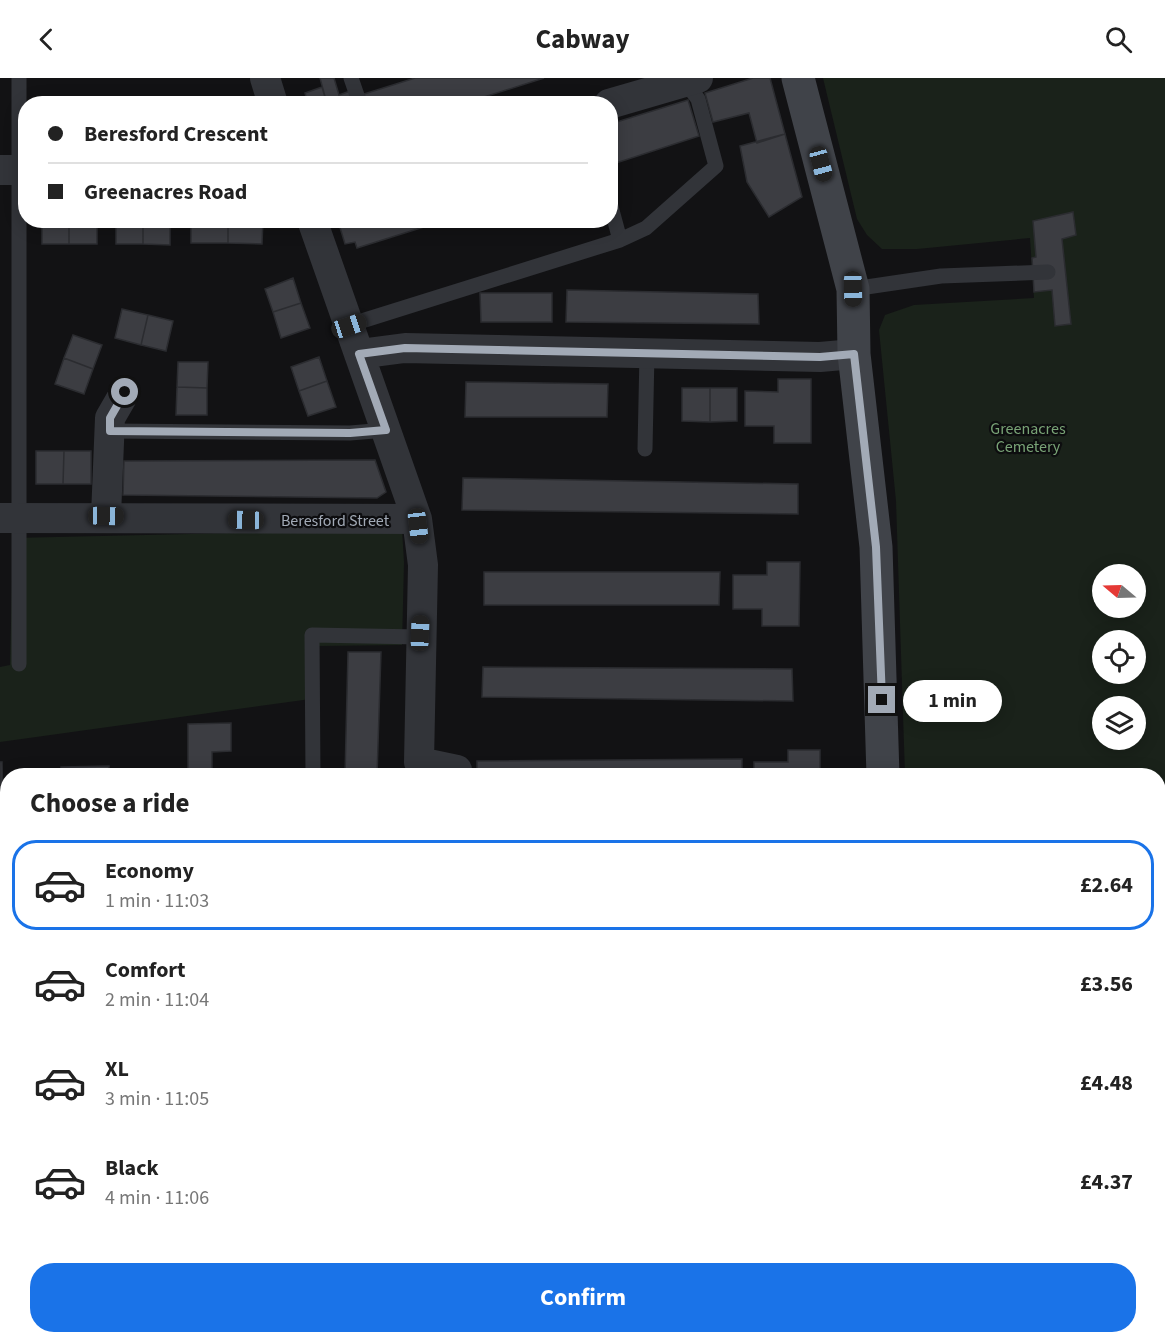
<!DOCTYPE html>
<meta charset="utf-8">
<style>
body{margin:0;font-family:"Source Sans 3",sans-serif;background:#f6f6f6;color:#222;height:100vh;display:flex;flex-direction:column;font-size:22px;white-space:nowrap}
*{box-sizing:border-box;margin:0}
p{font-size:20px;color:#767676}
.icon{flex:none;width:33px;height:33px;fill:none;stroke:currentColor;stroke-width:2;stroke-linecap:round;stroke-linejoin:round}
.map{position:relative;flex:1;overflow:hidden}
.sheet{position:absolute;left:0px;top:690px;width:1166px;height:576px;display:flex;flex-direction:column;background:#fff;border-radius:24px 24px 0 0;box-shadow:0 3px 15px #0003}
.sheet>*{flex:none}
.top-card{position:absolute;left:18px;top:18px;width:600px;height:132px;border-radius:24px;box-shadow:0 3px 15px #0003;display:grid;align-content:center;height:132px;padding:0 30px;background:#fff}
.needle{width:39px;rotate:289deg}
.tools{position:absolute;left:1092px;top:486px;display:grid;gap:12px}
.tools a{display:grid;place-items:center;width:54px;height:54px;border-radius:50%;background:#fff;box-shadow:0 3px 15px #0003;font-size:30px}
.end{position:absolute;width:27px;height:27px;margin:-14px;border:8px solid #a2aab6;background:#111;box-shadow:0 0 0 3px #111}
.from{border-radius:50%}
.bubble{position:absolute;height:42px;border-radius:21px;background:#fff;box-shadow:0 3px 15px #0003;font-size:20px;font-weight:700;line-height:42px;text-align:center}
.car{position:absolute;width:18px;height:36px;margin:-18px -9px;border-radius:8px;box-shadow:0 0 4px 2px #0007;background:linear-gradient(#222 24%,#8ab4d8 0 40%,#222 0 76%,#8ab4d8 0 86%,#222 0)}
.top-card b{display:flex;align-items:center;gap:21px;height:57px;font-size:22px}
.top-card b+b{border-top:2px solid #e0e0e0}
.top-card i{width:15px;height:15px;background:#222}
ul{padding:0;list-style:none}
li{display:flex;align-items:center;gap:18px;height:90px;margin:0 12px 9px;padding:0 18px;border:3px solid transparent;border-radius:24px}
li div{flex:1}
li b{display:block;font-size:22px}
li em{font-style:normal;font-weight:700}
li.active{border-color:#1a73e8}
li>.icon{width:54px;height:54px;stroke-width:1.5}
h2{padding:0 30px;font-size:27px;line-height:72px}
.button{display:flex;gap:12px;margin-top:auto;padding:12px 30px}
.button a{flex:1;height:69px;border-radius:24px;background:#1a73e8;color:#fff;font-size:24px;font-weight:700;line-height:69px;text-align:center}
header{display:flex;justify-content:space-between;align-items:center;height:78px;padding:0 30px;background:#fff;font-size:27px;font-weight:700}
.map>svg:first-child{display:block}
.built{fill:#1e1e21}
.green{fill:#1a221a;fill-rule:evenodd}
.building{fill:#3c3d42;stroke:#2b2c30;stroke-width:1.5}
.lines{fill:none;stroke-linecap:round;stroke-linejoin:round}
.lane{stroke:#323439;stroke-width:15}
.street{stroke:#323439;stroke-width:30}
.secondary{stroke:#404349;stroke-width:33}
.route{stroke:#a2aab6;stroke-width:8}
.labels{text-anchor:middle;stroke-width:4.5;stroke-linejoin:round;paint-order:stroke}
.park-label{font-size:16px;fill:#79a376;stroke:#0d0d0f}
.street-label{font-size:16px;fill:#a2aab6;stroke:#0d0d0f}
</style>
<header><svg class="icon" aria-label="back" viewBox="0 0 24 24"><path d="M15 5l-7 7 7 7"/></svg>Cabway<svg class="icon" aria-label="search" viewBox="0 0 24 24"><circle cx="10" cy="10" r="6"/><path d="M15 15l6 6"/></svg></header>
<div class="map">
<svg width="1165" height="1266" viewBox="0 0 1165 1266">
<rect width="100%" height="100%" fill="#121214"/>
<path class="built" d="M0,1250h7l1,8h289l1,8h-298z"/>
<path class="green" d="M823,0h342v705h-7v-7l-253,-1 -9,-274 -17,-171 6,-15 29,-10 120,-7 -4,-60 -113,11h-35l-15,-14 -10,-16zM1102,496h34v34h-34zM1102,562h34v34h-34zM1102,628h34v34h-34z
M402,451l2,33 -2,83 -85,1 1,52 -318,44v-75l10,-2 3,-127z"/>
<path class="building" d="M320,0h14l5,17 11,-4 3,13h-26z
M415,0h129l-82,26h-95l-3,-10z
M753,0h17l15,56 -28,9 -8,-30 -36,9 -8,-29z
M322,9l5,17h-29l9,-3 -2,-8z
M688,22l11,36 -89,29v-41z
M785,56l17,63 -33,20 -22,-35 -7,-36z
M1073,134l3,23 -14,4 9,85 -16,2 -3,-36 -18,2 -2,-34 4,-1 -3,-36z
M42,142h27v24h-27z
M69,142h28v24h-28z
M116,142h27v24h-27z
M143,142h27v25l-27,-1z
M191,142h37v23h-37z
M228,142h35l-1,24 -34,-1z
M446,142l-89,28 -2,-6 -10,2 -7,-23z
M293,200l8,25 -28,9 -8,-23z
M567,212l191,4 1,30 -193,-2z
M480,215h72v29h-71z
M301,225l9,25 -29,10 -8,-26z
M122,231l26,6 -7,30 -26,-7z
M148,237l25,6 -7,30 -25,-6z
M73,257l29,10 -9,24 -29,-11z
M319,279l8,24 -28,10 -8,-24z
M64,280l29,11 -9,25 -29,-10z
M178,284h30l-1,26 -30,-1z
M778,301h33v64h-37v-17h-29v-35l33,1z
M327,303l9,26 -28,9 -9,-25z
M466,304l142,2 -1,33h-142z
M177,309l30,1v27h-31z
M682,310h28v34l-28,-1z
M710,310h27v33l-27,1z
M36,373h28l-1,33h-27z
M64,373h27v33h-28z
M375,382l11,32 -9,6 -254,-3 1,-34z
M463,400l335,6v30l-336,-4z
M767,484h33l-1,64h-37v-17h-29v-34h34z
M484,494h236l-1,33h-235z
M348,574h33l-4,124h-32z
M483,589l309,2 1,32 -311,-4z
M231,645v28l-19,1v20h13v4h-37v-52z
M788,672h32v26h-66v-14h34z
M742,681v17h-265v-15z
M0,684h2l2,92h-4z
M109,688v10h-48v-9z
M250,691h39v7h-39z
M0,850h8v40h-8z
M0,956h8v36h-8z
M0,1030h8v38h-8z
M0,1104h8v36h-8z
M0,1180h8v40h-8z
M112,1258h181l1,8h-180z
M588,1258h151l1,8h-151z
M541,1259l1,7h-65z"/>
<g class="lines">
<path class="lane" d="M351,0l9,26
M610,125l10,37
M853,211l88,-13 107,-4
M349,247l271,-85 26,-12 70,-62 -18,-67 -15,-20
M110,353l240,2 36,-3
M645,371l2,-96
M19,586v-586
M313,698l-1,-141 108,2
M0,922h8
M0,1087h8
M0,1240h8
M303,1258v8
M563,1258l1,8"/>
<path class="street" d="M265,0l8,26
M609,26l89,-26
M0,92h26
M312,142l105,299 6,46 -4,197 38,8
M359,276l46,-6 415,9 34,-3
M106,438l4,-98 15,-26
M0,440l417,1
M0,826l8,1
M1158,951h7
M0,1011h8
M0,1158l8,-1
M1158,1182l7,1"/>
<path class="secondary" d="M798,0l55,211 1,65 22,193 7,229
M851,1266l1,-8"/>
</g>
<g class="lines">
<path class="route" d="M125,314l-15,26v13l240,2 36,-3 -27,-76 46,-6 415,9 34,-3 22,193 6,153"/>
</g>
<g class="labels">
<g class="park-label">
<text x="1028" y="356">Greenacres<tspan x="1028" dy="18">Cemetery</tspan></text>
</g>
<g class="street-label">
<text x="335" y="448">Beresford Street</text>
</g>
</g>
</svg>
<div class="tools">
<a><svg class="needle" viewBox="-14 -14 28 28"><path d="M0-13l5 13h-10z" fill="#e53935"/><path d="M0 13l5-13h-10z" fill="#767676"/></svg></a>
<a><svg class="icon" aria-label="locate" viewBox="0 0 24 24"><circle cx="12" cy="12" r="6"/><path d="M12 2v4M12 18v4M2 12h4M18 12h4"/></svg></a>
<a><svg class="icon" aria-label="layers" viewBox="0 0 24 24"><path d="M12 4l9 5-9 5-9-5zM3 14l9 5 9-5"/></svg></a>
</div>
<i class="end from" style="left:125px;top:314px"></i>
<i class="end" style="left:882px;top:622px"></i>
<div class="bubble" style="left:903px;top:602px;width:99px">1 min</div>
<i class="car" style="left:821px;top:86px;rotate:165deg"></i>
<i class="car" style="left:853px;top:211px;rotate:179deg"></i>
<i class="car" style="left:349px;top:248px;rotate:72deg"></i>
<i class="car" style="left:106px;top:438px;rotate:91deg"></i>
<i class="car" style="left:246px;top:442px;rotate:271deg"></i>
<i class="car" style="left:418px;top:448px;rotate:173deg"></i>
<i class="car" style="left:420px;top:555px;rotate:2deg"></i>
<div class="top-card">
<b><i class="from"></i>Beresford Crescent</b>
<b><i></i>Greenacres Road</b>
</div>
<section class="sheet">
<h2>Choose a ride</h2>
<ul>
<li class="active"><svg class="icon" aria-label="car" viewBox="0 0 24 24"><path d="M5 17H2v-5l4-1 3-4h7l3 4 3 1v5h-3M9 17h6M6 11h13"/><circle cx="7" cy="17" r="2"/><circle cx="17" cy="17" r="2"/></svg><div><b>Economy</b><p>1 min · 11:03</p></div><em>£2.64</em></li>
<li><svg class="icon" aria-label="car" viewBox="0 0 24 24"><path d="M5 17H2v-5l4-1 3-4h7l3 4 3 1v5h-3M9 17h6M6 11h13"/><circle cx="7" cy="17" r="2"/><circle cx="17" cy="17" r="2"/></svg><div><b>Comfort</b><p>2 min · 11:04</p></div><em>£3.56</em></li>
<li><svg class="icon" aria-label="car" viewBox="0 0 24 24"><path d="M5 17H2v-5l4-1 3-4h7l3 4 3 1v5h-3M9 17h6M6 11h13"/><circle cx="7" cy="17" r="2"/><circle cx="17" cy="17" r="2"/></svg><div><b>XL</b><p>3 min · 11:05</p></div><em>£4.48</em></li>
<li><svg class="icon" aria-label="car" viewBox="0 0 24 24"><path d="M5 17H2v-5l4-1 3-4h7l3 4 3 1v5h-3M9 17h6M6 11h13"/><circle cx="7" cy="17" r="2"/><circle cx="17" cy="17" r="2"/></svg><div><b>Black</b><p>4 min · 11:06</p></div><em>£4.37</em></li>
</ul>
<div class="button"><a>Confirm</a></div>
</section>
</div>
